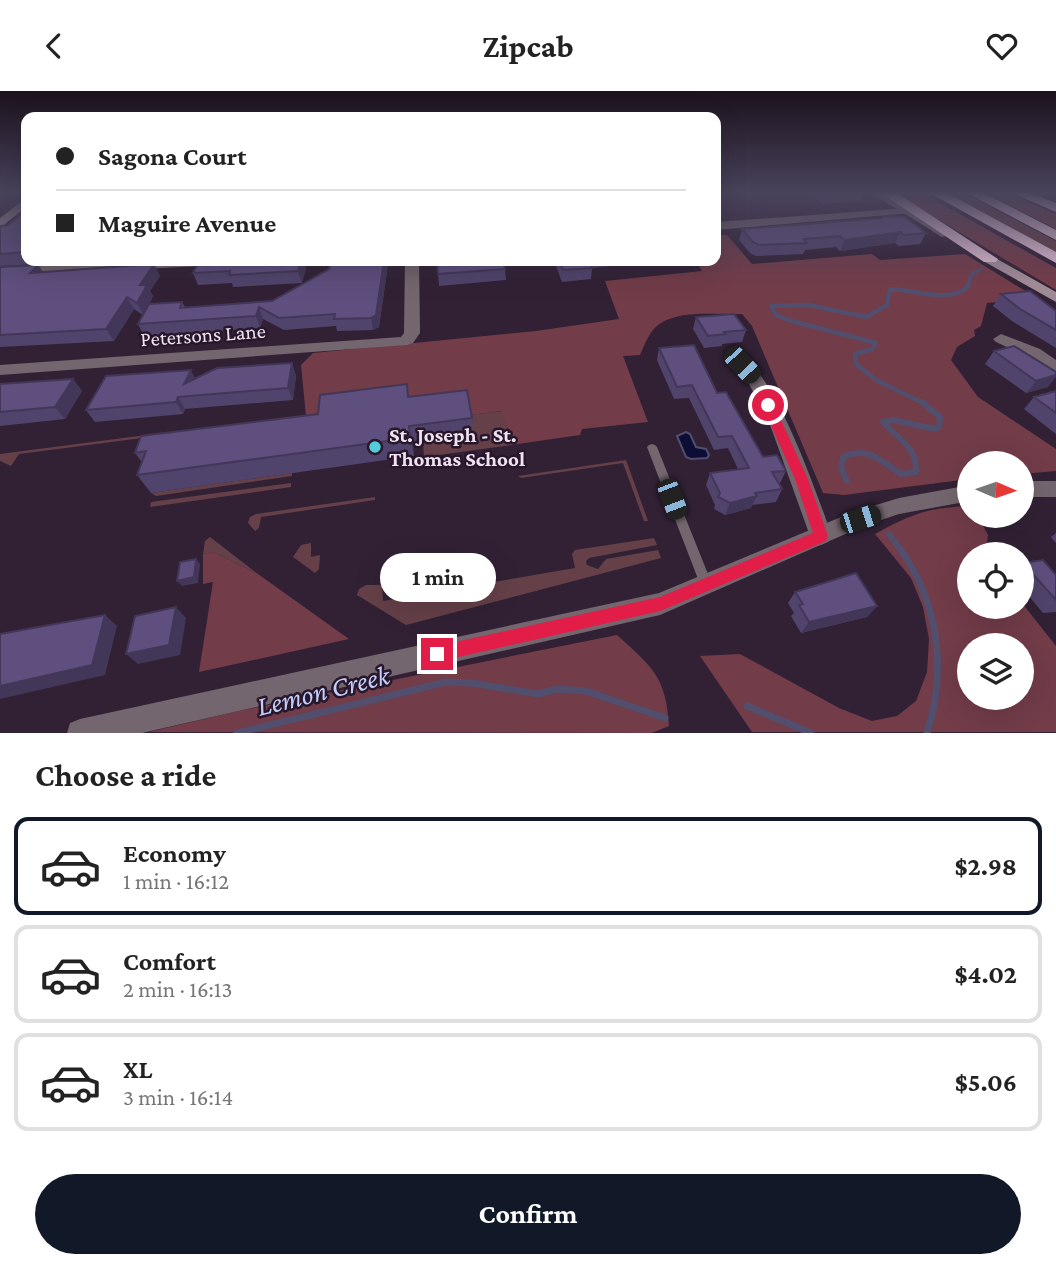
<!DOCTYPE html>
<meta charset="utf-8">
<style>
body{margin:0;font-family:"Crimson Pro",serif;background:#f2f2f2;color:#222;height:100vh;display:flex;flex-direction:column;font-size:26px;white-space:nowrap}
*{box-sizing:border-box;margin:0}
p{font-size:23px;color:#767676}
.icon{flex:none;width:38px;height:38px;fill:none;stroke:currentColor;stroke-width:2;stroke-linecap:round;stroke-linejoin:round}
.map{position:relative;height:642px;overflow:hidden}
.panel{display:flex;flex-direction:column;background:#fff;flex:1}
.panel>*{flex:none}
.guide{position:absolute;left:21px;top:21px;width:700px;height:154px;border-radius:14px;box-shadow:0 7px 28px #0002;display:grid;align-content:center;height:154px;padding:0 35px;background:#fff}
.needle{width:46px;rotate:92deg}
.controls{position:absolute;left:957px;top:360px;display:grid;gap:14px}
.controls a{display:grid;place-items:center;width:77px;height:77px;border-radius:50%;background:#fff;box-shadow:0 7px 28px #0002;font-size:35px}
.end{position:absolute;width:32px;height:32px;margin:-16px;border:9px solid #e11d48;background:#fff;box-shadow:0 0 0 4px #fff}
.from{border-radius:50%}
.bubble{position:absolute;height:49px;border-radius:24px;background:#fff;box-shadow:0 7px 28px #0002;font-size:23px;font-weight:700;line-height:49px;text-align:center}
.car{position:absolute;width:21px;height:42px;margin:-21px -10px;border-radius:9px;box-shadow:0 0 5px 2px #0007;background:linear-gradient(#222 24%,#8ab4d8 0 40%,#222 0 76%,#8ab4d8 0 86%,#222 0)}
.guide b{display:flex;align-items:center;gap:24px;height:66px;font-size:26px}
.guide b+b{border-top:2px solid #e0e0e0}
.guide i{width:18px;height:18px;background:#222}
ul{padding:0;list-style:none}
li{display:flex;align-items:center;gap:21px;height:98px;margin:0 14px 10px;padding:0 21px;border:4px solid #e0e0e0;border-radius:14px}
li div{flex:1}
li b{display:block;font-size:26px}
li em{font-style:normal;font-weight:700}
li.selected{border-color:#111827}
li>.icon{width:63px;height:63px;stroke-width:1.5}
h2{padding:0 35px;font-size:32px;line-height:84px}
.cta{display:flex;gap:14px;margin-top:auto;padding:14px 35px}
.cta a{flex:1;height:80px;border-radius:42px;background:#111827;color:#fff;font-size:28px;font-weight:700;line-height:80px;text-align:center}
header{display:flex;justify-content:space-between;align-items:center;height:91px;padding:0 35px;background:#fff;font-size:32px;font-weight:700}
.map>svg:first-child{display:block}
.green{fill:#654048}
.forest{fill:#723c49;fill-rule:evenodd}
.water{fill:#0d0e36;stroke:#514e6e;stroke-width:2}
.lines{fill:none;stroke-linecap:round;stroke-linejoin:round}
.stream-far3{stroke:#514e6e;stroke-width:3.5}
.stream-far2{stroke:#514e6e;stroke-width:4.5}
.stream-far1{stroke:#514e6e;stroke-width:6}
.stream{stroke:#514e6e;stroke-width:7}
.service{fill:#74666e;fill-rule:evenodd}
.minor{fill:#74666e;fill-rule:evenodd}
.tertiary{fill:#74666e;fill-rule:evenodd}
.secondary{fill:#9e8a95;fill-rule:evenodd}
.motorway{fill:#debdd0;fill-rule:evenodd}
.wall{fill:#51446c}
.shaded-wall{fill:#423758}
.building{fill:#5e4f7e;stroke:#423758;stroke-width:2}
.route{fill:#e11d48}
.poi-dot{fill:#53cbdb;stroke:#28172b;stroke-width:2.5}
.labels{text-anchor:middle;stroke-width:5;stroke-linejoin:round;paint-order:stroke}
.street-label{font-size:21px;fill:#efe3f1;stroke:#28172b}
.poi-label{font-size:21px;font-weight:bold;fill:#efe3f1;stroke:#28172b;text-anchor:start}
.near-water-label{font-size:28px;font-style:italic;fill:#c3cdfa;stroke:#28172b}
</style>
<header><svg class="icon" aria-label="back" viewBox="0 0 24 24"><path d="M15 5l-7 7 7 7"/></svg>Zipcab<svg class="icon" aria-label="heart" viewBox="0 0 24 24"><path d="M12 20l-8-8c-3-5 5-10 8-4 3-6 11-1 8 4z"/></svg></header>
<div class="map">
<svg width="1056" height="642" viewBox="0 0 1056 642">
<rect width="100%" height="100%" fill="#322135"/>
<path class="green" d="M943,102h21l92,48v14z
M503,320l8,34 -87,12 -1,-14 50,-7 -3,-21z
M162,342l-4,10 -16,-5 -123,16 -8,12 -11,-5v-7z
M626,369l22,61h-4l-21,-58 -102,15 -3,-2z
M292,382v3l-136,20 -5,-3z
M291,392v4l-141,20 1,-5z
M375,406v3l-114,17 -2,11 -4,3 -7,-8 2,-6 6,-3z
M210,446l48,37 -45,-22 -10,2 2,-13z
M654,447l3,7 -68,13 -3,3 1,4 11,4 8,-10 52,-9 3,8 -255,67 -49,-30 2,-6 7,-4h16l1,16 192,-33 -3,-14 3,-4z
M311,452v14l9,-2 -1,14 -4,4 -22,-16 8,-12z"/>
<path class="forest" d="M894,102h28l134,75v22z
M986,102h23l47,21v15z
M716,144h11l25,29 120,-10 8,6 85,-6 72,44 -50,5 -6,23 -7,4 1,6 -18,11 -6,13 27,37 78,52v22l-34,3v-10h-52l-1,15 -125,16 -21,-2 -71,-167 -10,-12c-24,1 -60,-4 -81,9 -11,6 -16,21 -21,32l-17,1 25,66 -66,7 -2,6 -69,10 -9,-34 -32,4 -164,1 -5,-51 12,-12 223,-22 83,-12 -14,-38 97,-10 -6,-10h20z
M969,415l1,10h8l10,19 -3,20h-15v52h52v-4l34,43v86h-304l-52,-76 40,-2 99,54 33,13 25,-5 19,-15 11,-29 2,-33 -6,-32 -12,-29 -36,-44c37,-20 51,-26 94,-28zM970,555h52v52h-52z
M213,461l45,22 91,65 -150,33 14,-90 -10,2v-30z
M617,544c35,32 49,41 52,91l-17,7 -503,-1 89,-21z"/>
<path class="water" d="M686,341l4,2 6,13 10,2 3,6 -2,3 -16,1 -5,-2 -9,-21z"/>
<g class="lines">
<path class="stream-far3" d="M967,196l5,-13 9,-5"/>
<path class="stream-far2" d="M925,313l-49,-24 -20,-16 -1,-10 17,-5 4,-6 -88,-23 -12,-5 -5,-9 38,-1 57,12 21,-12 3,-16c25,0 58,16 79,-3"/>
<path class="stream-far1" d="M847,390l-6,-13 2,-11c25,-11 37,3 58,17l15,-2c1,-26 -18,-33 -33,-50l10,-2 42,9 4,-2 1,-10 -18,-15
M889,443l12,16"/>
<path class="stream" d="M900,458c39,54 47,121 27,184
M747,615l64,27
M237,642l209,-51 26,1 66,11 19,-5 29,2 79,27"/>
<path class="service" d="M652,353l3,1 2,2 55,137 -2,4 -4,1 -4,-1 -2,-4 -53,-137 2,-2z"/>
<path class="minor" d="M907,117l4,1v4l-195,17v-8z
M147,170h82l-7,4 -222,11v-8z
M405,170h14l1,72 -7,10 -6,2 -407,30v-10l401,-28 3,-4z
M1001,243l39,15 16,11v13l-28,-16 -32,-15 -3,-3z
M742,269c32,8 78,143 90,176l-4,6 -7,3 -7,-3 -4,-6 -41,-114 -20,-38 -15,-19z"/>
<path class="tertiary" d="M871,102h14l67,41 -10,3z
M1022,390h34v16h-34z
M970,394v16l-71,13 -33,11 -206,90 -518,118h-75l3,-10 10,-4 579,-126 194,-81 46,-14z"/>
<path class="secondary" d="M26,107v9l-26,21v-10z
M990,164l66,37v10l-71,-40v-6z"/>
<path class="motorway" d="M881,102h16l101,66 -2,3h-12z
M930,102h17l109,59v11z
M967,102h17l72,37v10z
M1012,102h19l25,10v9z"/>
</g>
<path class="wall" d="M810,102h54l-4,8 -38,3z
M26,120v50h35l-2,2 -59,3v-40l8,-1z
M883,127l43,15 -6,11 -21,2 -4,-3 -55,8 -4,-4 -31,3 -2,4 -47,2 -6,-3 -11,-13 3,-11z
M199,170l107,7 -4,15 -69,4 -1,-4 -34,2 -5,-12z
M331,170h56l1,3 -9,63 -6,3 -36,1 -1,-5 -52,4 -21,-11 -3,9 -116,8 -6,-12 5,-9 -9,-6 -20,32 -114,6v-80l38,-2 4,7 118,4 -10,15 3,5 -4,9 33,-3 3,5 87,-6 57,-32z
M437,170l68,8 1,11 -67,6z
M554,170h57v5l-19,2 -1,11 -29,3z
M1001,203l55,17v37l-44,-27 -19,-15z
M696,226l50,13 -4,12 -20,2v2l-18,2 -11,-19z
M659,257l58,45 46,64 23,14 -6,12h-2l4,6 -6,13 -24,3 -1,3 -26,7 -11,-6 1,-4 -9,-20 4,-12 28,-4 -10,-21 -14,2 -25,-52 -15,1 -17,-39z
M994,260l54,36 -22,6 -41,-29z
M292,272l4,13 -3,24 -108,9 -2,5 -88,8 -9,-12 109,-32z
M73,288l9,12 -17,28 -65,7v-42z
M1056,300v43l-32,-25 10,-12z
M410,306l62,21 1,18 -60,9 1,11 -263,37 -14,-18 5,-13 -7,-9 183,-39z
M1056,442v10l-5,-6z
M1022,472h1l33,12v37l-13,1 -21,-25z
M795,501l82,14 -10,11 -66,16 -10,-17 3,-3 -6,-10z"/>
<path class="shaded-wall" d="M900,141l-5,11 -55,8 5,-11z
M301,170h2l3,7 -4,15 -4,-12z
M384,170h3l1,3 -9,63 -6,3 -2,-12z
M154,173l6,12 -10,15 3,5 -10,19 -6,-12 3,-18z
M38,174l8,11 -16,-3z
M127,206l7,12 -20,32 -8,-12z
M259,216l4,12 -3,9 -4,-12z
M292,272l4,13 -3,24 -5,-12z
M191,279l6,12 -6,14 -7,-12z
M1056,284v2l-8,10 -22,6 10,-12z
M73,288l9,12 -17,28 -10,-12z
M178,306l7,12 -2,5 -7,-12z
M409,335l4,19 1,11 -4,-18z
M757,405l-6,12 -26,7 5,-12z
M196,468l4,5 -2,19 -16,3 -5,-5z
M877,515l-10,11 -66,16 8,-11z
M176,516l10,11 -6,37 -42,9 -12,-10z
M105,524l12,11 -12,49 -105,24v-13z"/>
<path class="building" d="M26,120v41l-26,2v-28l8,-1z
M884,125l21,1 21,16 -22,2 -4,-3 -55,8 -5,-4 -36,3 3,4 -48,2 -6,-3 -11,-13 141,-11z
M199,170h102l-3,10 -69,4 1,-4 -37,2z
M331,170h53l-8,54 -5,3 -37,1 1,-5 -56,4 -20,-11 -3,9 -118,8 11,-20 33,-2 -2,6 92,-7 57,-32z
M437,170h66l2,8 -67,5z
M559,170h31l2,7 -29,2z
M154,173l-14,21h7l-10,18 -10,-6 -21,32 -106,6v-68l38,-2 -8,8z
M1030,200l26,20v19l-36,-21 -19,-15z
M734,223l12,16 -22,2 2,2 -18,2 -12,-19z
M694,254l23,48 9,-1 37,65 14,-2 9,16 -14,1 10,17 -27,4 2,3 -27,7 -12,-6 2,-4 -10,-20 39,-5 -17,-32 -14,1 -26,-52 -15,2 -18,-39z
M1014,255l42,26v3l-20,6 -42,-30z
M292,272l-4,25 -110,9 -2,5 -90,8 20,-34 85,-6 -7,14 33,-16z
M73,288l-18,28 -55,5v-28z
M407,293l1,13 59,-7 5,28 -63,8 1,12 -273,37 9,-24 -11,2 6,-17 177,-22 2,-19z
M1056,300v22l-22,-16z
M196,468l-2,18 -17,4 3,-19z
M1043,469l13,15v25l-33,-37z
M856,482l21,33 -68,16 -10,-17 4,-1 -8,-12z
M176,516l-7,38 -43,9 9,-38z
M105,524l-13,50 -92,21v-52z"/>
<linearGradient id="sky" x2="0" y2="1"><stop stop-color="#1c121d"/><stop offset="0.53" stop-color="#49435c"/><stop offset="1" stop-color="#49435c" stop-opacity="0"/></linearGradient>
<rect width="1056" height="192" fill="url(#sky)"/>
<path class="route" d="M768,310l6,4 34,74 20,57 -2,5 -166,70 -223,51 -5,-2 -3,-6 3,-5 5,-3 223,-49 153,-64 -18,-54 -33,-74z"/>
<circle class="poi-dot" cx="375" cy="356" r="7"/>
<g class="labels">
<g class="street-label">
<text transform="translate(203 244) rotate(-4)" y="7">Petersons Lane</text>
</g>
<g class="poi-label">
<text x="389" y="351">St. Joseph - St.<tspan x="389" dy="24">Thomas School</tspan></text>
</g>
<g class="near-water-label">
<text transform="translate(323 599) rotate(-14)" y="10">Lemon Creek</text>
</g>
</g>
</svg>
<div class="controls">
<a><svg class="needle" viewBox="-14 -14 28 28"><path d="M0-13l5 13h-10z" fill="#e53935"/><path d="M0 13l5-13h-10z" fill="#767676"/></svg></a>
<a><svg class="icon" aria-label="locate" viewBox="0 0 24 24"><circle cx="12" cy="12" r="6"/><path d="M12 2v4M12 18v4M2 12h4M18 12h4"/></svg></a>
<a><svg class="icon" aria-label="layers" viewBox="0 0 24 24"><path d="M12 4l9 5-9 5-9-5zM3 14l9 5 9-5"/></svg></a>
</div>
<i class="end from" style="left:768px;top:314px"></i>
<i class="end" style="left:437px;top:563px"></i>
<div class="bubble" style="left:380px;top:462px;width:116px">1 min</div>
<i class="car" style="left:742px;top:274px;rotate:137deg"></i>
<i class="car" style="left:672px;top:408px;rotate:159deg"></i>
<i class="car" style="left:860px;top:428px;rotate:72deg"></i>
<div class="guide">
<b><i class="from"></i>Sagona Court</b>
<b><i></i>Maguire Avenue</b>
</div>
</div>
<section class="panel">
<h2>Choose a ride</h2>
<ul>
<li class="selected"><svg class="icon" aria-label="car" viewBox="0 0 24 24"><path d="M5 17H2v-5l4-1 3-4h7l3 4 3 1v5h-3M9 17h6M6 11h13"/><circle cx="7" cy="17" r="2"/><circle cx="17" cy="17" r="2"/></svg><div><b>Economy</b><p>1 min · 16:12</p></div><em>$2.98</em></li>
<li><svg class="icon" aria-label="car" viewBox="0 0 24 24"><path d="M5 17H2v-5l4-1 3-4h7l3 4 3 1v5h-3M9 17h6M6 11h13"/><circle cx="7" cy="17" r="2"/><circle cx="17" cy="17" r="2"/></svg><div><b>Comfort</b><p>2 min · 16:13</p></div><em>$4.02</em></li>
<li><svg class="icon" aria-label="car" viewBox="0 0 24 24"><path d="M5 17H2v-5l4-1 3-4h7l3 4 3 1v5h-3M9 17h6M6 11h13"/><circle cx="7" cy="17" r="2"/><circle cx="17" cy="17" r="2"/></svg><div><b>XL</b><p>3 min · 16:14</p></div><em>$5.06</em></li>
</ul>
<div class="cta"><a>Confirm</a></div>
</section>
